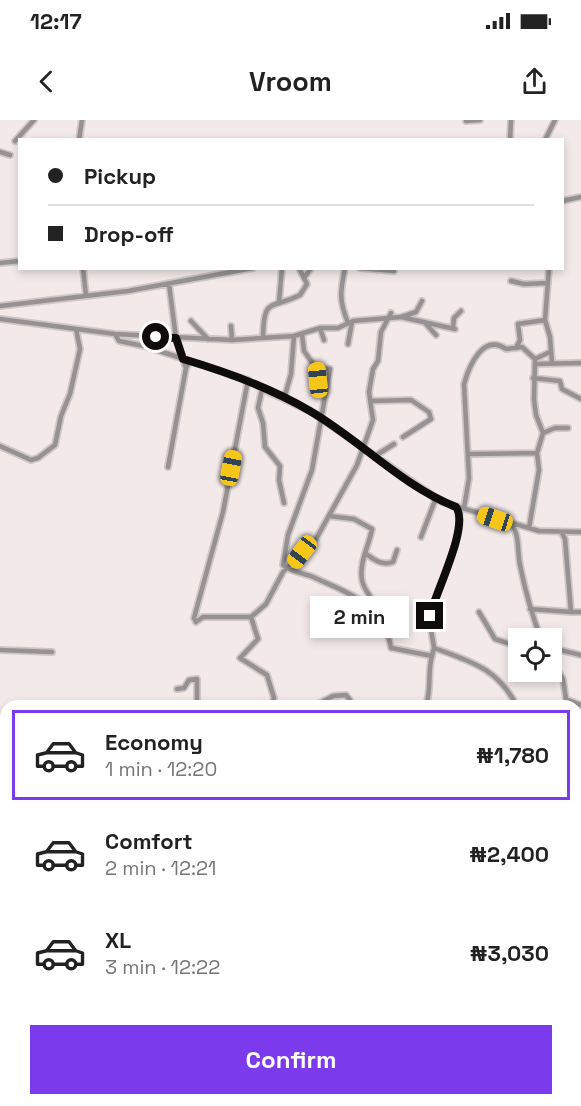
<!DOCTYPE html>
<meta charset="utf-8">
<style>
body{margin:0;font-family:"Space Grotesk",sans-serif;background:#f6f6f6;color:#222;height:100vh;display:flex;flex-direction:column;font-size:22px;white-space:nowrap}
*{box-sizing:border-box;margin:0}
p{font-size:20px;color:#767676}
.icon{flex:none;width:33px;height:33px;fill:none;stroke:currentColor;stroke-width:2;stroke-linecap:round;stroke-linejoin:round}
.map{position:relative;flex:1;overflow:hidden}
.drawer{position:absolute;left:0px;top:580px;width:582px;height:406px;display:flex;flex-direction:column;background:#fff;border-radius:18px 18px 0 0;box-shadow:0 3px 9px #0003}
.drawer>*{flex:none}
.top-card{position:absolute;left:18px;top:18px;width:546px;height:132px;border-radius:0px;box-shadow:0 3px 9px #0003;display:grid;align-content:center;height:132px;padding:0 30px;background:#fff}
.fabs{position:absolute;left:508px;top:508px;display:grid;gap:12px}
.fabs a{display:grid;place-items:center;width:54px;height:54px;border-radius:0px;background:#fff;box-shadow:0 3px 9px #0003;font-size:30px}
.end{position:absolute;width:27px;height:27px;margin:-14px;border:8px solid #0f0c0c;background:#fff;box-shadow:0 0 0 3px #fff}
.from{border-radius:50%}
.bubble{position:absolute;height:42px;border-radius:0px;background:#fff;box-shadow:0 3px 9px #0003;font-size:20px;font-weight:700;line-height:42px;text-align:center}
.car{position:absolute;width:18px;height:36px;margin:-18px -9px;border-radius:8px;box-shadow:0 0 4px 2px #0007;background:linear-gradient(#f5c518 24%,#345 0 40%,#f5c518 0 76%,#345 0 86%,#f5c518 0)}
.top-card b{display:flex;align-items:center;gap:21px;height:57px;font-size:22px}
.top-card b+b{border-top:2px solid #e0e0e0}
.top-card i{width:15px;height:15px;background:#222}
ul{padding:10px 0 0;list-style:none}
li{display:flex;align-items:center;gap:18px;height:90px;margin:0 12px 9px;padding:0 18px;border:3px solid transparent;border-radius:0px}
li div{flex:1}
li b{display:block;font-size:22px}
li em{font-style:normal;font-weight:700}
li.selected{border-color:#7c3aed}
li>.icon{width:54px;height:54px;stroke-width:1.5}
.primary-button{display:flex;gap:12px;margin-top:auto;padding:12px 30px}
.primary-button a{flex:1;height:69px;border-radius:0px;background:#7c3aed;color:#fff;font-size:24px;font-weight:700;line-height:69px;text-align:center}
.status{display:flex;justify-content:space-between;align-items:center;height:42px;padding:0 30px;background:#fff;direction:ltr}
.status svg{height:16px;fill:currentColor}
header{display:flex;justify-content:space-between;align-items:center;height:78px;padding:0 30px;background:#fff;font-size:27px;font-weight:700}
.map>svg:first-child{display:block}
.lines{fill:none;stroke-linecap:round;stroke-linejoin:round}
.minor-casing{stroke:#cfc6c6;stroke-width:8}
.minor{stroke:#969293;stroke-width:4.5}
.route{stroke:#0f0c0c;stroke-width:8}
</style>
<div class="status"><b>12:17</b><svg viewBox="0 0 49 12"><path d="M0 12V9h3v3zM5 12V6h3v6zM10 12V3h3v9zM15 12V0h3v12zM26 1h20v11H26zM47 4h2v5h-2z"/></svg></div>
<header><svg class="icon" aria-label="back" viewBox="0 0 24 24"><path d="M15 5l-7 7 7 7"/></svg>Vroom<svg class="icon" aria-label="share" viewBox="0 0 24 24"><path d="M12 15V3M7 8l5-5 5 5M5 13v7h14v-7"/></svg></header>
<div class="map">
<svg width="581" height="986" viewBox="0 0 581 986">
<rect width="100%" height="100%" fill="#f3e9e9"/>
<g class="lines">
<g class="minor-casing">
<path id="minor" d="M466,1l14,-1
M79,20l3,-20
M510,20l1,-20
M545,20l10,-20
M15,21l19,-21
M0,32l10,3
M562,81l19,-4
M0,143l20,-2
M83,148l3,28
M345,148c-5,25 -6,32 3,55
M360,148l34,3
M304,158l7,-10
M511,161l13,3 24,-1
M169,164l7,54 10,30
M279,182l3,-34
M0,186l128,-15 125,-23
M401,197l15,-5 6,-11
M0,199l115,15 4,7 25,5 104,34 14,9 48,22 132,91 97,29 42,1
M545,200l4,-52
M191,201l17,18
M426,204l10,11
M231,206l1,14
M320,208l4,12
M453,208l1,-10 7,-7
M115,214l117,6 62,-4 26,-8h18l15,-7 48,-4 54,12
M302,214l2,17 12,17 14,1 -18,101 -24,65 -5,30c8,7 20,8 30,12 37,17 71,27 78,71l41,8 2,-8c38,14 63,20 83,58
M263,216c1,-40 8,-26 37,-41l7,-11 -8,-16
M348,224l4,-22
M516,228l4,-8 -2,-16 27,-4 5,17 2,26
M535,239l15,-7
M535,244l46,-1
M316,248l2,12 9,7
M533,258l27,3 2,8 19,10
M248,260l-25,132 -29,106 2,4 7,-5h48l15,-13 17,-32 33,-33 41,-74 16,-45 -4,-28 4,-23 5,-8 3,-29 10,-19
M262,269l-4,19 5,15 2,24 15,19 -1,14 5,23
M284,279l7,-25 3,-38
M370,281l41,-1 18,12 2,7 -28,18
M543,313l12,-5h13
M0,326l31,14 7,-2 17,-13 6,-29 9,-22 10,-45 -4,-20
M469,334l68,-1
M375,336l19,-12
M168,347l18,-99 4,-7
M464,388l5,-30 -5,-94c5,-18 19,-51 42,-35l16,-2 13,12
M329,396l25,3 18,10c-3,17 -13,33 -10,51 2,12 12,17 13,30
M511,403c9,12 6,28 9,42 5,25 12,50 21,74
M529,408l10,-58 -2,-17 6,-20 -7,-18 -2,-15 1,-41
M562,413l3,6 6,73h10
M421,417l15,-39
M365,433c9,7 17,13 28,9l4,-12
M530,489l41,3
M479,492l16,27 24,8
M251,497l7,22 -18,19 27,17 7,23 -3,8
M434,528c-1,-10 -5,-23 -4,-32 4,-23 40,-89 27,-109
M552,528l29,7
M0,530l52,2
M552,541l11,18 4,27
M177,569l7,-1 5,-8 8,-1v27
M568,580l13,5
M320,586l-2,-2 15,-8 13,-1 4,5 -1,6
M426,586c6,-20 1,-32 6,-50
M576,644l5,-2
M576,742l5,8
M576,753l5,46
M0,859l6,1
M576,904l5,7
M576,946l5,2
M581,954v9
M218,981v5
M499,981v5
M541,981l1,5
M116,986l1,-5
M176,986l2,-5
M314,986l3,-5"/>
</g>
<use href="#minor" class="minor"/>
</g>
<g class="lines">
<path class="route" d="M156,217l20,1 7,21c44,13 88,29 127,52 50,29 92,75 146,96 14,19 -21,86 -26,109"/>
</g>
</svg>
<div class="fabs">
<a><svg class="icon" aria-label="locate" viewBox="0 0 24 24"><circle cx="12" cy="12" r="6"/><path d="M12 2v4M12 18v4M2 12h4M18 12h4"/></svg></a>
</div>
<i class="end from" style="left:156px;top:217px"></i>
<i class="end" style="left:430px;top:496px"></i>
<div class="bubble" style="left:310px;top:476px;width:99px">2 min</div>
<i class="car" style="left:318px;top:260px;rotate:354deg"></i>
<i class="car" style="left:231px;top:348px;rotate:11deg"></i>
<i class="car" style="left:495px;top:399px;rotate:288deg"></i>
<i class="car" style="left:302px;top:432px;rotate:217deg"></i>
<div class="top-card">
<b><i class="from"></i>Pickup</b>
<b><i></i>Drop-off</b>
</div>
<section class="drawer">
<ul>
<li class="selected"><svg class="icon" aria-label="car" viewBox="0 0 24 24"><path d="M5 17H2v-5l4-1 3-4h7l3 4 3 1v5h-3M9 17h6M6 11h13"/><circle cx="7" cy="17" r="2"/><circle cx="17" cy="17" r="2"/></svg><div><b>Economy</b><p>1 min · 12:20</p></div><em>₦1,780</em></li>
<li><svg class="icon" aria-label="car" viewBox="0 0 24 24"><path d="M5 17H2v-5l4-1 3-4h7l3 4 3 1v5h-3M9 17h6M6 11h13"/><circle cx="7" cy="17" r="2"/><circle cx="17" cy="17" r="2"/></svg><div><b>Comfort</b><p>2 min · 12:21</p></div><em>₦2,400</em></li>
<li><svg class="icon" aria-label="car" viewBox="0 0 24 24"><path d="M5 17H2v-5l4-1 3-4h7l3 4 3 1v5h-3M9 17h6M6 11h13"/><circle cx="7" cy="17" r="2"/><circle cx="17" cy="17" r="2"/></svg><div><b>XL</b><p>3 min · 12:22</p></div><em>₦3,030</em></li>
</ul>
<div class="primary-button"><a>Confirm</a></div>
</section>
</div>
